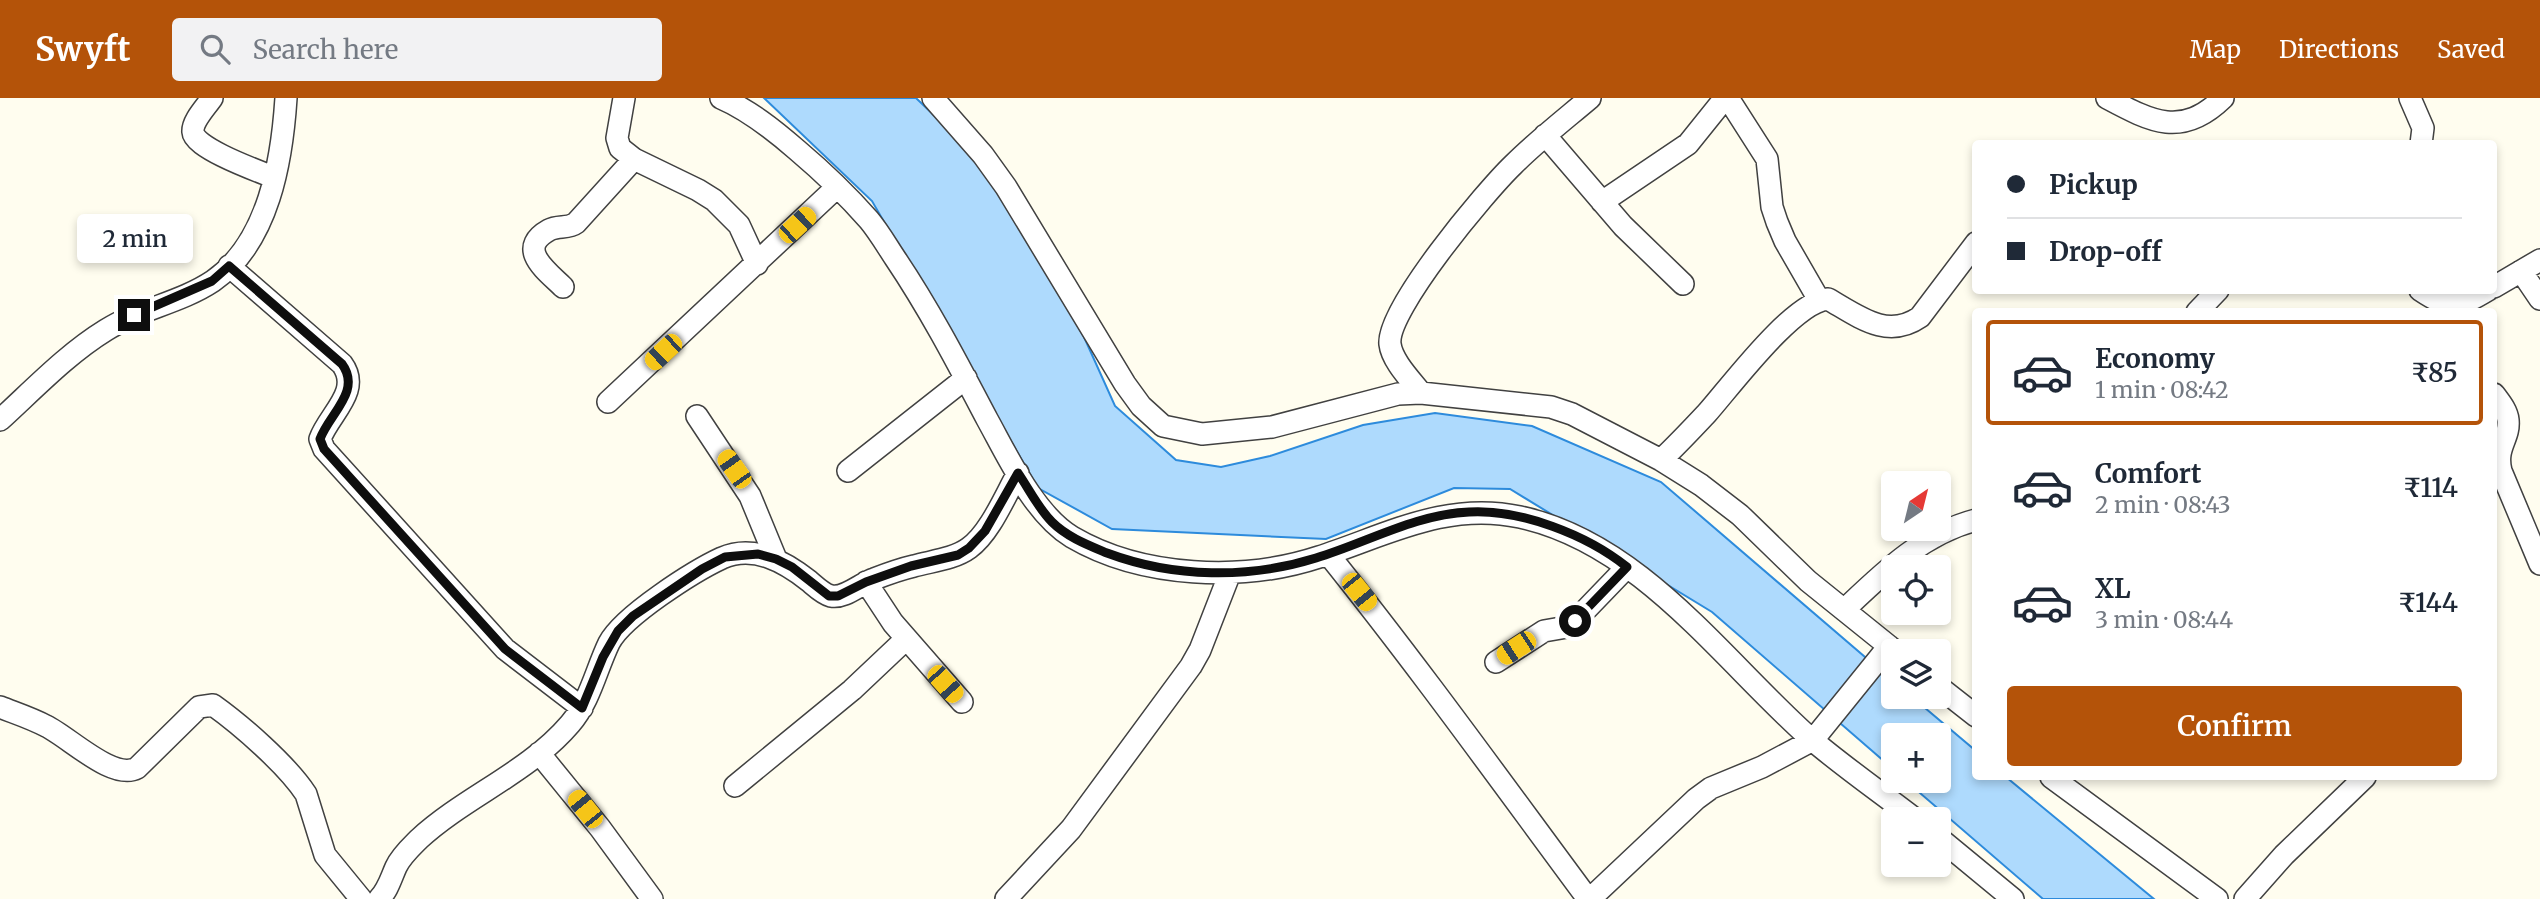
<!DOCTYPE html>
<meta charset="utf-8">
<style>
body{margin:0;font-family:Merriweather,serif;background:#f2f2f3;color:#1f2937;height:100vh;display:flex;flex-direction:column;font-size:26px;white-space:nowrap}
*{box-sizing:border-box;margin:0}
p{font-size:23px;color:#747a83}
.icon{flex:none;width:38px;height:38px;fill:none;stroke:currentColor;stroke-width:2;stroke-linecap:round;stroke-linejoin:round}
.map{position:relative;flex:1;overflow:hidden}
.details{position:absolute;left:1972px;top:210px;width:525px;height:472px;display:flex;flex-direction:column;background:#fff;border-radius:7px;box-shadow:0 4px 10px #0003}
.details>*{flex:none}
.hud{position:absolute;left:1972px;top:42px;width:525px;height:154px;border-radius:7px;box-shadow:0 4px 10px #0003;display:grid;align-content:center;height:154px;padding:0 35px;background:#fff}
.needle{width:46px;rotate:35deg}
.buttons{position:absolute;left:1881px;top:373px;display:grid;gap:14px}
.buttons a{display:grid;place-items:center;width:70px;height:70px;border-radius:7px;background:#fff;box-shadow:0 4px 10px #0003;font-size:35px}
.end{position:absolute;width:32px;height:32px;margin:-16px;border:9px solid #0e0e0e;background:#fff;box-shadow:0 0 0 4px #fff}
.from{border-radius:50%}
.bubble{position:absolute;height:49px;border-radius:7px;background:#fff;box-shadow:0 4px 10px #0003;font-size:23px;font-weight:600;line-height:49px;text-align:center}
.car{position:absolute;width:21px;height:42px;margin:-21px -10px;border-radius:9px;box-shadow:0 0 5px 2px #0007;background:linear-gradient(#f5c518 24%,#345 0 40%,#f5c518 0 76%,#345 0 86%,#f5c518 0)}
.hud b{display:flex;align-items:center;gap:24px;height:66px;font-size:26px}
.hud b+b{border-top:2px solid #e0e1e3}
.hud i{width:18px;height:18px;background:#1f2937}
ul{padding:12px 0 0;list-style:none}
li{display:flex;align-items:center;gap:21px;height:105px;margin:0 14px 10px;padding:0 21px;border:4px solid transparent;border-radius:7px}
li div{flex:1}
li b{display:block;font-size:26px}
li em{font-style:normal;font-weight:600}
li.current{border-color:#b45309}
li>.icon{width:63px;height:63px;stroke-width:1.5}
.primary-button{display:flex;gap:14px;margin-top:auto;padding:14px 35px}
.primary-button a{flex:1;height:80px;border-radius:7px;background:#b45309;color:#fff;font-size:28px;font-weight:600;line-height:80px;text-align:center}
header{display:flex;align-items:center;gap:42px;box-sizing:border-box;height:98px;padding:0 35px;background:#b45309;color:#fff}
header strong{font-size:33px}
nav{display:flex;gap:38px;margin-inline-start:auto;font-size:24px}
.search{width:490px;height:63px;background:#f2f2f3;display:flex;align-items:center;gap:18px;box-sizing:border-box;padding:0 24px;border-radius:7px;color:#747a83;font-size:26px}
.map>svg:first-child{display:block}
.water{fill:#aedafd;stroke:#2d8bdc;stroke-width:2}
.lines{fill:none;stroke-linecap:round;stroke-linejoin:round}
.minor-casing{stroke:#414141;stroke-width:24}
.minor{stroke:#fff;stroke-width:21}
.route{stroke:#0e0e0e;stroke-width:9}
</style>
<header>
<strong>Swyft</strong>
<div class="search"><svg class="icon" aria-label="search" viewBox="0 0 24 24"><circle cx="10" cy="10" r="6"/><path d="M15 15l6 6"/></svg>Search here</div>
<nav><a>Map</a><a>Directions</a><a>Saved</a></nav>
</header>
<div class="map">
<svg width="2540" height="801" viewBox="0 0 2540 801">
<rect width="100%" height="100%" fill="#fffdef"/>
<path class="water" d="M764,0h152l73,70 95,169 31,69 61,54 45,7 49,-11 93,-31 72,-12 97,13 129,56 232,199 1,15 18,1 64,54v26h30l148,122h-111l-137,-118 33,-1v-45h-45l-1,34 -181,-157 -202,-123 -56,-1 -128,51 -214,-10 -74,-41 -166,-287z"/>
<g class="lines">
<g class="minor-casing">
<path id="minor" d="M212,0c-6,9 -20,23 -19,34 1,16 65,39 80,45
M624,0l-7,40 3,10 14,11 64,31 16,10 25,25 18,39
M721,0c28,12 53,32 76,52 26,22 50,45 72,70 10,12 18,26 26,38 35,52 63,106 92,161 21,38 47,95 85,118 70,41 171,45 247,20 68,-22 127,-56 201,-40 121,26 203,144 291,222 33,28 69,53 104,80
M933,0l50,57 23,32 119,197 16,22 22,20 39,8 70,-7 126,-33 23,-1 130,14 21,7 89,46 40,25 39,30 68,66 87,70
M1728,0l39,61 5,48 5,15 8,19 34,59
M2107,0c45,24 75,40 116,0
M2410,0l13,30 -2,16
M1545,37l78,91 60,58
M1602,104l86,-58 37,-46
M229,168l113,98c20,27 -13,50 -22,75l4,10 181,200 77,59
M2521,173l19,28
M563,189c-16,-16 -48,-38 -14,-57 9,-5 19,-1 27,-7l58,-64
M2494,189l46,-27
M2420,192c30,20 38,18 68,0
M2197,214l21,-22
M1421,295c-10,-13 -29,-32 -31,-49 -4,-34 96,-153 123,-179 24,-24 51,-45 77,-67
M2494,296c5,7 13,16 14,26 2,19 -13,27 -7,51l39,93
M608,304l229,-215
M697,318l53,80 26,63
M0,322c34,-31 67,-66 106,-90 33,-21 74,-27 107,-49 56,-39 69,-121 73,-183
M1661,362c16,-15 31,-31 46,-47 24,-27 86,-111 121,-114 30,17 59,41 92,18l56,-74
M848,373l118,-93
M1328,456c90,112 174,229 260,345
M866,484l27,41 69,79
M1844,512c39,-37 78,-76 132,-90
M1496,564l48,-31 23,-4 8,-6 52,-54
M1939,589l37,29
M0,609c15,6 31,11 46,19 23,11 67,55 91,42l62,-61 14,-2c28,20 74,60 93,89l19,61 36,44
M539,655l61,75 52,71
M2051,679l166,122
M735,688l117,-96 54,-51
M1939,740l74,61
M379,801c9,-9 12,-21 17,-32 5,-11 15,-20 23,-28 47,-43 109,-66 151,-115 20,-23 26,-54 39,-81 14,-27 85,-72 113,-85 32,-14 63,4 87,23 6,5 14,13 22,15 14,3 30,-13 43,-17 13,-5 27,-10 40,-13 18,-5 40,-7 55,-18 21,-15 36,-52 49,-75
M1006,801l65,-70 120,-163 9,-16 30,-77
M1590,801l106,-100 15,-11 51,-21 51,-27 76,-94
M2245,801l39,-44 81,-78"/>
</g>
<use href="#minor" class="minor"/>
</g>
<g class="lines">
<path class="route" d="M134,217l78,-34 17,-15 113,98c20,27 -13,50 -22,75l4,10 181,200 77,59 21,-51 15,-26 15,-15 69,-47 23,-12 33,-3 18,5 16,8 37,29h9l28,-14 45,-16 47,-11 11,-7 16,-17 33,-58c11,16 20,35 34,49 15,15 36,23 55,31 67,25 142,26 209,5 50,-15 100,-44 153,-46 52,-3 118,23 158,55l-52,54"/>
</g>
</svg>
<div class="buttons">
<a><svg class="needle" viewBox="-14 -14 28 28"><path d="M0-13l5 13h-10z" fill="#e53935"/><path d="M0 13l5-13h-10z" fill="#747a83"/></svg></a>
<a><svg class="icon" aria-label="locate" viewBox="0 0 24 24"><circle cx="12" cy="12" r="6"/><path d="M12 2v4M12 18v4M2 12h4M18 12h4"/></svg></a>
<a><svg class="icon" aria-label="layers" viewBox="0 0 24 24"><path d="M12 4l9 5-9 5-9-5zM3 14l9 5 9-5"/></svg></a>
<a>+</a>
<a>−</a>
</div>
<i class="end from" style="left:1575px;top:523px"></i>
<i class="end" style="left:134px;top:217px"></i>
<div class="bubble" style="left:77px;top:116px;width:116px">2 min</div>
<i class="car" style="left:797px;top:127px;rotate:47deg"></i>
<i class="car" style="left:663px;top:254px;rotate:227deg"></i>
<i class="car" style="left:734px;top:371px;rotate:325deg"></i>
<i class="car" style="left:1359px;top:494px;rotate:141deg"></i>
<i class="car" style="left:1516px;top:550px;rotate:237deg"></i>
<i class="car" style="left:945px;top:586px;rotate:138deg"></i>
<i class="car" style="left:585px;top:711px;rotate:321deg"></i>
<div class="hud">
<b><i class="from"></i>Pickup</b>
<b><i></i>Drop-off</b>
</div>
<section class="details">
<ul>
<li class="current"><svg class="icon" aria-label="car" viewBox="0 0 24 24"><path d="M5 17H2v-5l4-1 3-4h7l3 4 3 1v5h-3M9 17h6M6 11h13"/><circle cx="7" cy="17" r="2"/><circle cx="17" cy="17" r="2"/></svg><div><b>Economy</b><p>1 min · 08:42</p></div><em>₹85</em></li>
<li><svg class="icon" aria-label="car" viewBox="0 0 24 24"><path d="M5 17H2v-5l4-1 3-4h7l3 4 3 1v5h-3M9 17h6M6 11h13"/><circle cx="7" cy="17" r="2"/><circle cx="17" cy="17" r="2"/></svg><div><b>Comfort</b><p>2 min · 08:43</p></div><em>₹114</em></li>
<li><svg class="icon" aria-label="car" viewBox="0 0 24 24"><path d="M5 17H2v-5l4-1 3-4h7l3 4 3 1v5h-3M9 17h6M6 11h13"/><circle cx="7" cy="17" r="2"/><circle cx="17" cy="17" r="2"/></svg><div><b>XL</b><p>3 min · 08:44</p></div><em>₹144</em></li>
</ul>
<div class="primary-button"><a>Confirm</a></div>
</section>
</div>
